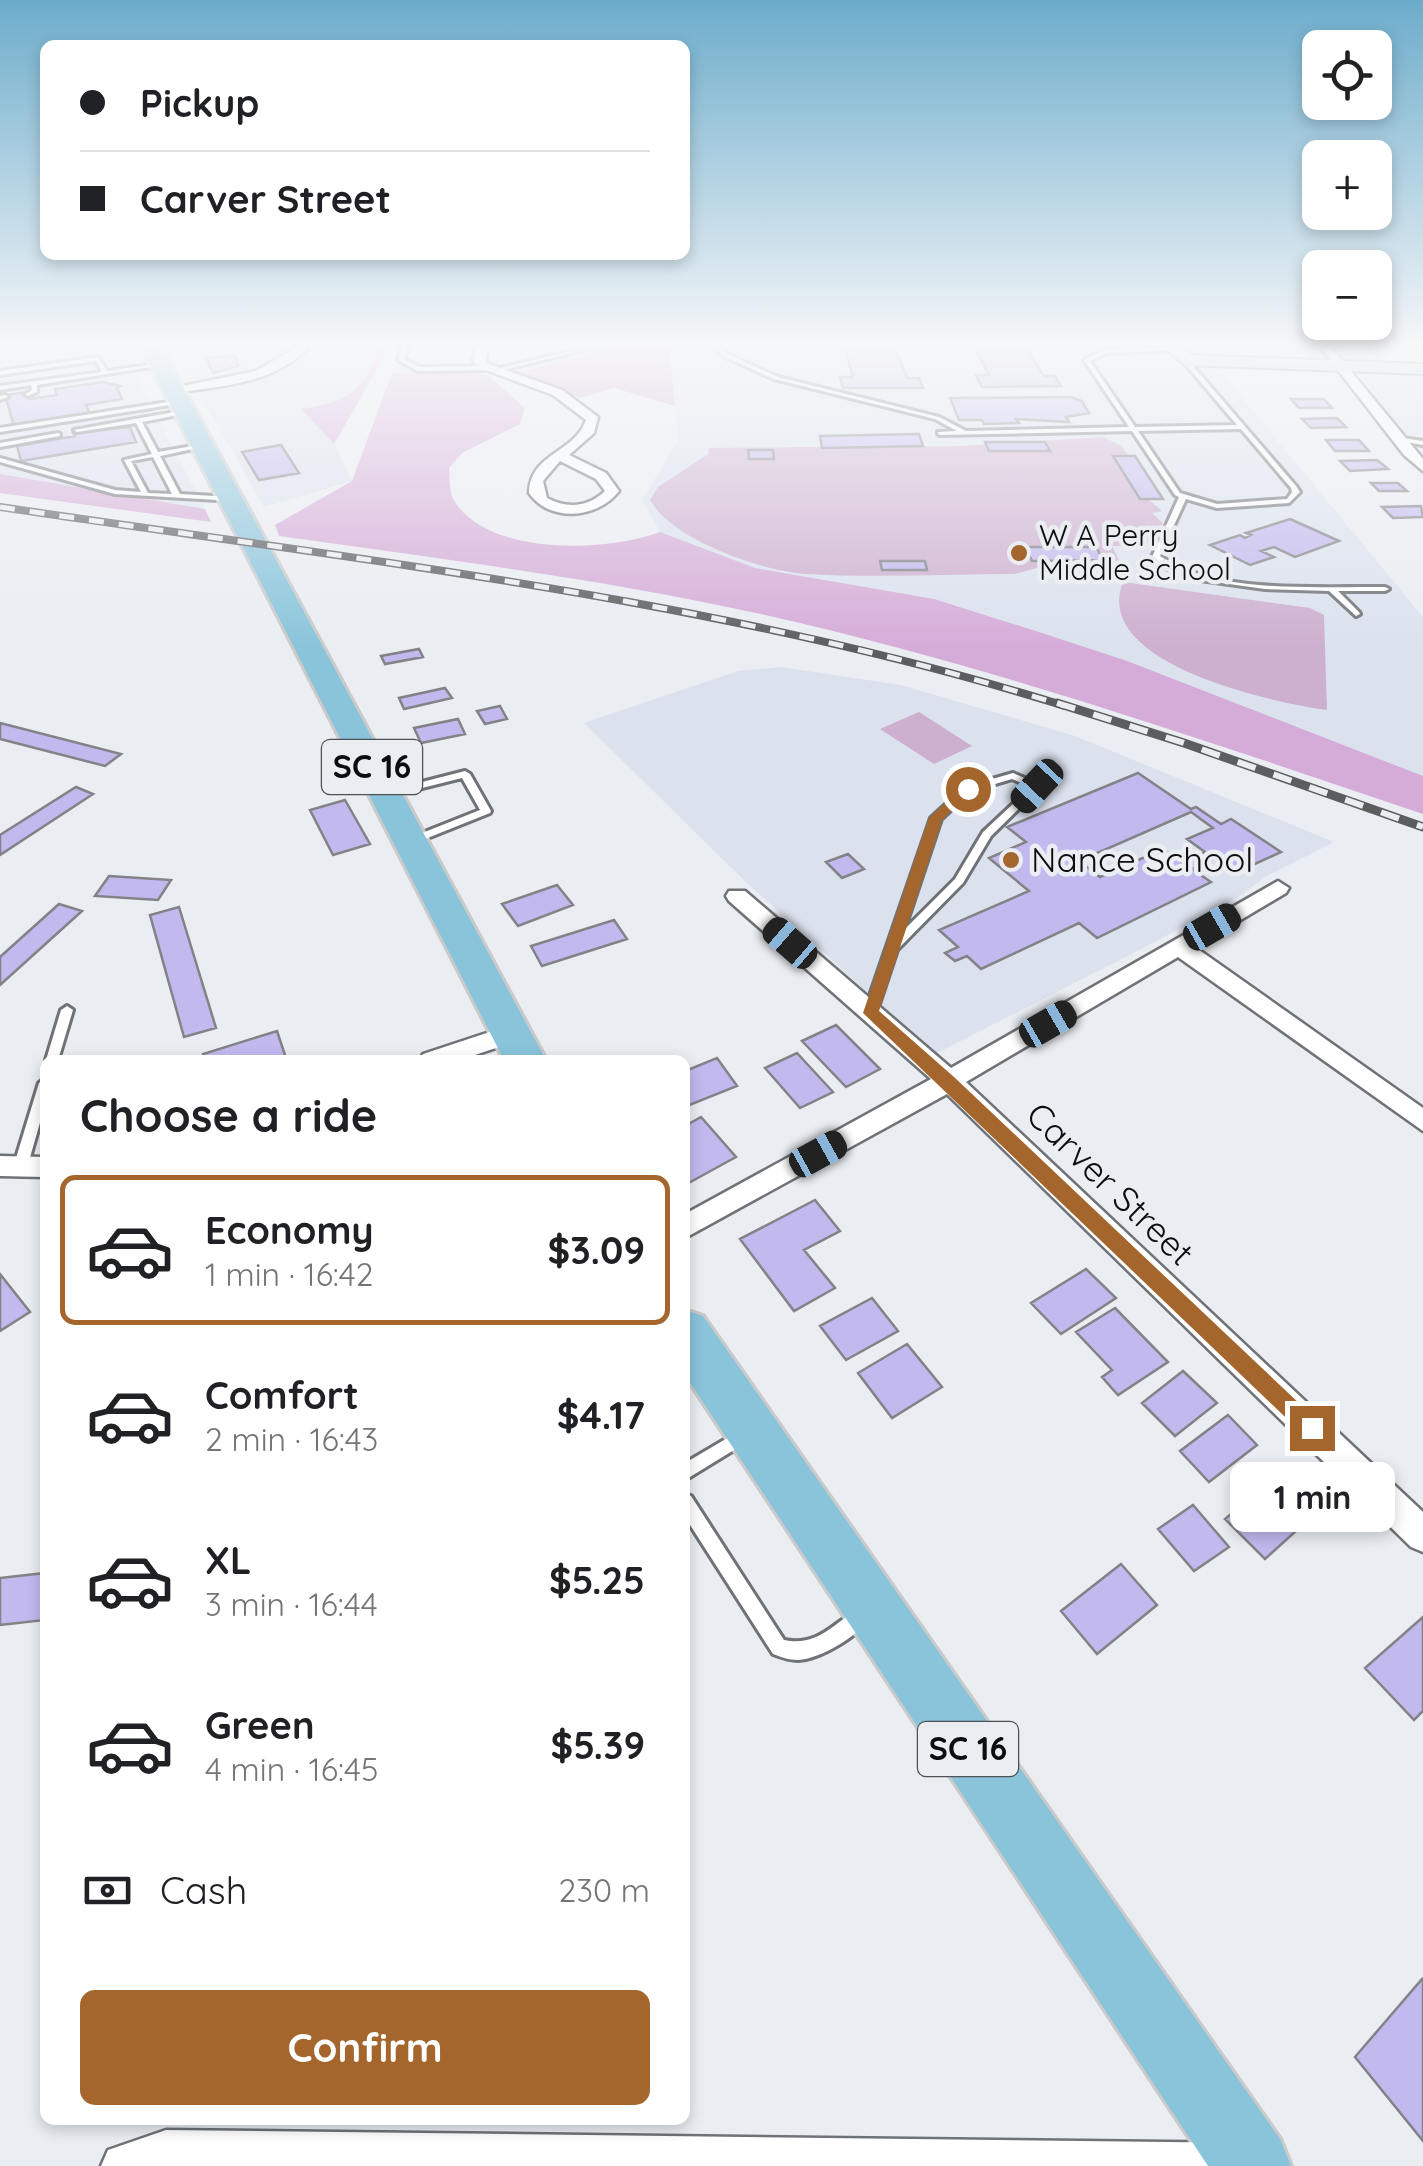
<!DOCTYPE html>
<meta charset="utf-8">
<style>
body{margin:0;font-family:Quicksand,sans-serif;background:#f6f6f6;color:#202124;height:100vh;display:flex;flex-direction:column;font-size:38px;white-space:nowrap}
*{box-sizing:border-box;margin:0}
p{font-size:32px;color:#757577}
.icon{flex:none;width:55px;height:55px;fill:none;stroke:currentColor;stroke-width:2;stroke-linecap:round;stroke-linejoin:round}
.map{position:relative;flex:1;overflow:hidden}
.sheet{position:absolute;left:40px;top:1055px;width:650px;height:1070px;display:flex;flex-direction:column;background:#fff;border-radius:15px;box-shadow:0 5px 15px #0003}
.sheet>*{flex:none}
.banner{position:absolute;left:40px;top:40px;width:650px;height:220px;border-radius:15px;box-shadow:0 5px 15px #0003;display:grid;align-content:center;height:220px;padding:0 40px;background:#fff}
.tools{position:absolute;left:1302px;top:30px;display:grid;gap:20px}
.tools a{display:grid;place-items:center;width:90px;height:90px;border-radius:15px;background:#fff;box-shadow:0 5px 15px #0003;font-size:50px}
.end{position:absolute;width:45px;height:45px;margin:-22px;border:12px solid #a4662c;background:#fff;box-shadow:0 0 0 5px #fff}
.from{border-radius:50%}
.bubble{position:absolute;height:70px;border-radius:15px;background:#fff;box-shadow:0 5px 15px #0003;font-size:32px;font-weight:800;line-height:70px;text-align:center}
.car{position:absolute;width:30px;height:60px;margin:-30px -15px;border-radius:12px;box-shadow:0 0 8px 2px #0007;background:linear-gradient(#222 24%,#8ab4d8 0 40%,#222 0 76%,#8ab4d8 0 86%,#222 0)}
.banner b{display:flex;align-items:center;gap:35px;height:95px;font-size:38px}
.banner b+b{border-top:2px solid #e0e0e0}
.banner i{width:25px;height:25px;background:#202124}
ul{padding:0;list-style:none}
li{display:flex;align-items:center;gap:30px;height:150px;margin:0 20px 15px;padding:0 20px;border:5px solid transparent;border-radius:15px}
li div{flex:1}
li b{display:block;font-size:38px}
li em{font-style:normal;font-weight:800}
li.on{border-color:#a4662c}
li>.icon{width:90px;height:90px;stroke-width:1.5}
h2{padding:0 40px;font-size:45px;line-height:120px}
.pay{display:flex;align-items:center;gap:25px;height:110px;padding:0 40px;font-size:38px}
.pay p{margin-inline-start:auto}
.primary-button{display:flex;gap:20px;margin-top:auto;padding:20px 40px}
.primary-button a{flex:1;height:115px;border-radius:15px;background:#a4662c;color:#fff;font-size:40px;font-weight:800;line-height:115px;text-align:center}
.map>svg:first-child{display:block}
.built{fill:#dbe2ee}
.green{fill:#cdafcf}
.forest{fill:#d5acd8}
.building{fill:#c2b9ef;stroke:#838287;stroke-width:2.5;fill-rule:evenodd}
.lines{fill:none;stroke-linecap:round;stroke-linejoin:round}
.lane-casing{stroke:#6f7276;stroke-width:6}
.street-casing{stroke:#6f7276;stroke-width:5}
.secondary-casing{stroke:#6f7276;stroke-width:4}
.primary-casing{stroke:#cacaca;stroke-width:6}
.lane{fill:#fff;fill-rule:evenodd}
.street{fill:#fff;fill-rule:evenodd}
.secondary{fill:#c4e2ed;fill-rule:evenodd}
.primary{fill:#89c4db;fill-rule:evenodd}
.rail-far1-casing{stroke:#5b5d5f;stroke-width:8}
.rail-casing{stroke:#5b5d5f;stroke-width:9}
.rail-far1{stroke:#eaedf2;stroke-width:5;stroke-dasharray:15;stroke-linecap:butt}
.rail{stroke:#eaedf2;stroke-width:6;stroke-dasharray:19;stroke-linecap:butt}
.route{fill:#a4662c}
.poi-dot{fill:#a4662c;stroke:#eaedf2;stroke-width:4}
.labels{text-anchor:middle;stroke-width:9;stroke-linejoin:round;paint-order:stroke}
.far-poi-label{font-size:30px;fill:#0c0d0e;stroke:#eaedf2;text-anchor:start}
.shield{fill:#eaedf2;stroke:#4f5052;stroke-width:2.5}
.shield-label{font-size:32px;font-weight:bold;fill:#0c0d0e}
.poi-label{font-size:35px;fill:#0c0d0e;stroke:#eaedf2;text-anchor:start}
.street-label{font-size:35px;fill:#0c0d0e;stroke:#eaedf2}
</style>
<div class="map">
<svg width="1423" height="2166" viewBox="0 0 1423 2166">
<rect width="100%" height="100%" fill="#eaedf2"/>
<path class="built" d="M0,347h121l84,162 -205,-35z
M173,347h56v4l148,-1 -14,35 -18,15 -28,7 35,74 -88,26z
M669,347h491l17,18 39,1 207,251v167l-639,-198 -124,-54 -18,-32 36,-60z
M1360,372l63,3v77l-26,-25z
M781,667l120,18 174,51 259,106 -69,35 -28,21 -88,47 -214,109 -188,-171 -163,-160 154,-52z"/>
<path class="green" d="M1103,437l19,9 33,53 -6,1 13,11 -10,2 11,10 -17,22 -34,1 8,17 -80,4 -25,7c-69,0 -140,4 -209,0 -44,-3 -134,-34 -156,-74l8,-13 50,-33 1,-6 254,-2z
M1123,582l187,26 14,7 3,95c-52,-7 -237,-46 -204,-128z
M919,712l53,34 -38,18 -54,-35z"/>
<path class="forest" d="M612,347h57l6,59 -61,-18 -34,10 -64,-25z
M377,350h11l-54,94 -33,-35c42,-6 64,-16 76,-59z
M473,372l17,5 35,31 -5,16 -58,29 -13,15c1,9 0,23 4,31 34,58 153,53 207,33l95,36 179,31 105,33 88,29 296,115v38c-217,-73 -434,-149 -658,-199 -160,-36 -324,-56 -486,-79l-4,-11 77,-44 40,-108z
M0,474l205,35 6,13 -211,-29z"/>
<path class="building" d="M864,347l31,2 12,29h12l4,10h-80l-3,-11h13l-8,-27z
M994,347l32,1 18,28h11l6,10 -79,1 -6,-12h13l-14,-27z
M234,355l5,11 -26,7 -7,-15z
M103,382l17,4 -3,2 5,11 -36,6 4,9 -76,12 -9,-31 23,-3 2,7 27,-4 -2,-6z
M950,398l120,-1 12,4 7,12 -23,4 3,5 -53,-3 3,4 -35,1 -2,-4h-23z
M1291,399h33l8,9h-33z
M1337,418l9,9 -35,1 -9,-9z
M130,427l6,15 -115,19 -4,-15 58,-10 -2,-3z
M919,434l4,12 -101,2 -2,-12z
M1326,440h33l10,11h-34z
M985,442h60l5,9h-61z
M281,445l18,28 -40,7 -17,-28z
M748,450h25l1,9h-25z
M1113,456h22l28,43h-23z
M1377,460l11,9 -38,2 -10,-10z
M1371,483h27l9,8h-28z
M1421,506l2,11 -30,1 -11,-11z
M1290,519l49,22 -44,16 -21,-10 -13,4 13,6 -24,8 -40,-20 30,-10 5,3 6,-3 -5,-2z
M1026,547h70l7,13 -71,1z
M880,561h45l2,9h-45z
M419,649l4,8 -38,7 -4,-8z
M445,688l7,10 -48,11 -5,-11z
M500,706l7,13 -22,5 -8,-13z
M458,719l7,15 -44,9 -7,-15z
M0,723l121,31 -16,12 -105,-27z
M1138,773l53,36 5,-2 25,17 10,-5 50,33 -46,21 -21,-14 -22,10 19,13 -114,56 -18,-15 -98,46 -14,-13 -12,5 -10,-8 13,-6 -19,-17 90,-39 -40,-33 37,-16 -19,-15zM1191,812l22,16 -26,11 18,13 -22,11 -20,-14 -63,28 -21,-16z
M76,787l17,7 -93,61v-20z
M345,800l25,44 -37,11 -23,-45z
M848,854l16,15 -22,9 -16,-16z
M109,876l62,4 -13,20 -63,-4z
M557,885l16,20 -55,21 -16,-22z
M59,904l23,7 -82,74v-28z
M179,907l37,121 -32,9 -34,-122z
M614,920l13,19 -85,27 -11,-20z
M836,1025l44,44 -34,18 -44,-46z
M277,1031l8,24 -15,5h-65l-2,-6z
M797,1053l36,39 -33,16 -35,-40z
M717,1058l20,28 -50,20 -2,-35z
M701,1117l35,40 -51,28v-59z
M815,1200l25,31 -36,19 31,38 -41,23 -54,-72z
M1086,1269l30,29 -55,36 -30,-31z
M0,1274l30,38 -30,19z
M872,1298l26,33 -52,29 -26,-34z
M1115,1308l53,54 -50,33 -16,-18 10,-7 -36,-38z
M907,1344l35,43 -50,31 -34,-45z
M1183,1371l34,32 -42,33 -33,-33z
M1228,1415l29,30 -48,37 -29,-31z
M1278,1474l40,37 -53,48 -40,-40z
M1193,1505l36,42 -35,24 -36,-42z
M1121,1564l36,41 -60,49 -36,-43z
M45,1573v47l-45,5v-47z
M1423,1617v94l-9,9 -49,-52z
M1422,1979l1,2v160l-68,-84z"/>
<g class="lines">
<g class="lane-casing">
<path id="lane" d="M402,347h6l-4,12 15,8 69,-1 3,2 -3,2 -70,1 -20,-11z
M588,347h8l-101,25 -3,-2z
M714,347h6l7,7 51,23 161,40 27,14 163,-4 -45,-67 22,-11 71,-2 -2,3 -68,3 -17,8 45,66 102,-2 -55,-65 5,-1 109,127 4,6 -11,11 -72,5 -31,-9 -26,57c57,39 158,30 225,31l4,2 -4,2h-47l21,21 1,2 -4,2 -27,-25 -64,-2 -65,-9 -29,-9 -19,-14 27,-60 -4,-2 -43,-64 -192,4 -2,-1v-2l19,-1 -22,-12 -161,-40 -51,-23zM1241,429l50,59 1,4 -5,7 -70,5 -37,-11 -42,-62z
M98,357l9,14 54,-8 3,2 -127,20v7l-9,4 -3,-2 7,-4 -1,-5 -31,5v-4l102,-14 -6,-11 -96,14v-4z
M0,396l5,-1 3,2 -8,3z
M181,400l2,3 -183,29v-4z
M186,410l2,3 -46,9 16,30 46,-8 3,2 -47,10 20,38 52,3h3v4l-120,-7 -115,-32v-4l115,32 26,2 -17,-32 28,-6 -16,-31 -59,9 -3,-2zM153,457l19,37 -24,-1 -17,-32z
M58,433l2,1v2l-60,11v-4z
M1396,437l27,4v4l-29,-5v-2z
M465,771l5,3 21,37 -1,2 -75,30h-8v-4l73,-29 -18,-32 -76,19 -3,-1v-4z
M1013,773l29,13 -51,50 -28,47 -66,67 -21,63 -6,4 -4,-1 -2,-3 67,-195 34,-31zM1012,779l19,8 -48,45 -28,47 -51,51 37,-111 30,-28z
M67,1006l6,4 -15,50h-12l15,-50z
M45,1078v27l-18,63 -2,4h-10l-2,-4 26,-85z
M741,1430l6,2 2,5 -2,5 -62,38v-17z
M685,1494l6,2 93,144c36,7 49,-18 77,-32l6,3 3,6c-11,19 -50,42 -72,43 -9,0 -17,-3 -25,-6l-88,-137z"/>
</g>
<g class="street-casing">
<path id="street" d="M297,347h12c-35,37 -88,39 -135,46l-6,-4 88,-18z
M476,347h11l-1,16 76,27 36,27 -4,16 -25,22 37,18 13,18c-22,28 -69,32 -90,2 1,-40 46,-40 57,-73l-33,-25 -75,-28 -5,-7zM560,461l36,18 9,12c-16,16 -38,18 -58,7l-4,-17z
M1320,347h11l92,112v12l-19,-16z
M1278,881l11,7 -3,5 -91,54 228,161v23l-245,-174 -212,125 457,430v40l-12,-5 -464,-453 -262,144v-24l246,-135 -202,-178 -3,-5 3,-5h16l206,177z
M511,1025l9,3 3,6 -3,6 -60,20h-40l3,-6z
M0,1156l45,1v20l-45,-1z
M166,2130l1086,13 16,7 7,16h-1174l7,-16z"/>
</g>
<g class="secondary-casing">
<path id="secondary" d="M1164,347h18l8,8 233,9v10l-238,-9z"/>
</g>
<g class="primary-casing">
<path id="primary" d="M141,347h20l385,713h-42z
M685,1310l18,6 577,823 11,27h-83l-523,-791z"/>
</g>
<use href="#lane" class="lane"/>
<use href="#street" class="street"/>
<use href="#secondary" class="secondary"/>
<use href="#primary" class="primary"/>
<g class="rail-far1-casing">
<path id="rail-far1" d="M0,507c357,53 719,91 1065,199"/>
</g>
<g class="rail-casing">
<path id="rail" d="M1057,703l127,40 239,84"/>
</g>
<use href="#rail-far1" class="rail-far1"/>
<use href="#rail" class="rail"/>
</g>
<linearGradient id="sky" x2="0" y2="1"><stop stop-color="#6caccb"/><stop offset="0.53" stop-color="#f6f7f9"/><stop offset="1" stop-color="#f6f7f9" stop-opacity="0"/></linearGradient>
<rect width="1423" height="650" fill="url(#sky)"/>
<path class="route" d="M963,786l11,3 -32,31 -63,191 75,66 365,345v13h-15l-441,-422 66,-195z"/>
<g class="poi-dot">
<circle cx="1019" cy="553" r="10"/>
<circle cx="1011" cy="860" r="10"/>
</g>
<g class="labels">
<g class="far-poi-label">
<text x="1039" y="546">W A Perry<tspan x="1039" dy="34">Middle School</tspan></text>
</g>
<g class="shield">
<rect x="322" y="740" width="100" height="54" rx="8"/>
<rect x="918" y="1722" width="100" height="54" rx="8"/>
</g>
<g class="shield-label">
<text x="372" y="778">SC 16</text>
<text x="968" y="1760">SC 16</text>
</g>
<g class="poi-label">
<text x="1031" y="872">Nance School</text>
</g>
<g class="street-label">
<text transform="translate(1110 1184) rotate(44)" y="12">Carver Street</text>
</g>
</g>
</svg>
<div class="tools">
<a><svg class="icon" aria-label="locate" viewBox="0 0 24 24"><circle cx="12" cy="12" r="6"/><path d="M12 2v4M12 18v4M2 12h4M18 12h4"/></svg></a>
<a>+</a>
<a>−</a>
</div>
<i class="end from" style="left:968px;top:789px"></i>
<i class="end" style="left:1312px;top:1428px"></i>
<div class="bubble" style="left:1230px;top:1462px;width:165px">1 min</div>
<i class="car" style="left:1037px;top:786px;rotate:223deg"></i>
<i class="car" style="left:1212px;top:927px;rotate:60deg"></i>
<i class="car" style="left:790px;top:943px;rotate:311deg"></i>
<i class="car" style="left:1048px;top:1024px;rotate:60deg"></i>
<i class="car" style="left:818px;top:1154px;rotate:61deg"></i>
<div class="banner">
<b><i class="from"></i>Pickup</b>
<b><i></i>Carver Street</b>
</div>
<section class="sheet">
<h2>Choose a ride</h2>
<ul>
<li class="on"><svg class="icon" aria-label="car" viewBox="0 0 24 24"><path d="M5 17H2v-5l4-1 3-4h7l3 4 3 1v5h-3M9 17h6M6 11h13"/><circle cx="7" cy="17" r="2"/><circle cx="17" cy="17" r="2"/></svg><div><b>Economy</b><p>1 min · 16:42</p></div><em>$3.09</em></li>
<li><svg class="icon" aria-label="car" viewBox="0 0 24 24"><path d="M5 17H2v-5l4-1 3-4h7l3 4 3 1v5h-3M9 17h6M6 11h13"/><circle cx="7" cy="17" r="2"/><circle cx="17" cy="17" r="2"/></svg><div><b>Comfort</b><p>2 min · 16:43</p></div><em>$4.17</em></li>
<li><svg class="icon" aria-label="car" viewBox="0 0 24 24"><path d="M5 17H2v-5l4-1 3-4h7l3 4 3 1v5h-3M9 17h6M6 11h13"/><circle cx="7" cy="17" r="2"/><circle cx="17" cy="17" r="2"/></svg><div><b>XL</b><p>3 min · 16:44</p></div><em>$5.25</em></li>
<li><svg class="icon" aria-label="car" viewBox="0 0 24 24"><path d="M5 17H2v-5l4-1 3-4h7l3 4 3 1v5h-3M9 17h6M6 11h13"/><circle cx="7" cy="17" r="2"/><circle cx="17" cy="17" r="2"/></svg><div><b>Green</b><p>4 min · 16:45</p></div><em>$5.39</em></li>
</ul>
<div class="pay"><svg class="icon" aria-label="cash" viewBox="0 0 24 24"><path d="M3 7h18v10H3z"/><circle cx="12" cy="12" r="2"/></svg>Cash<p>230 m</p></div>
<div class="primary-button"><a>Confirm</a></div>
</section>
</div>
